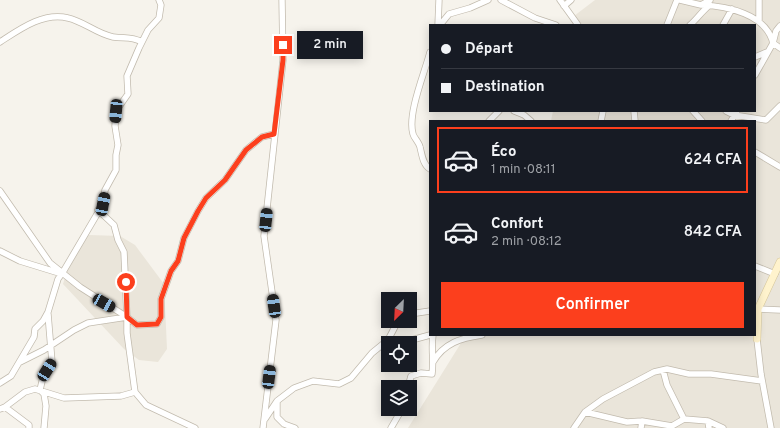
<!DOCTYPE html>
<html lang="fr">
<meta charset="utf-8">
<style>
body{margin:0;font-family:Overpass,sans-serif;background:#20242c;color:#f1f3f6;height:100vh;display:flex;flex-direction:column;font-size:15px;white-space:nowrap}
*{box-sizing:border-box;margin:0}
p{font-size:13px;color:#9ea1a6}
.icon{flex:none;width:22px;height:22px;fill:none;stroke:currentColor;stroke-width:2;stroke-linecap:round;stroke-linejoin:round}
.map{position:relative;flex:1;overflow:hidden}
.side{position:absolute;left:429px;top:120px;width:327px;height:216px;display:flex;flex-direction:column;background:#171b24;border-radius:0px;box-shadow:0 2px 10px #0003}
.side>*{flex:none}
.hud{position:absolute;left:429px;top:24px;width:327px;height:88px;border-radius:0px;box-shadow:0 2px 10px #0003;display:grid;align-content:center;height:88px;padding:0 12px;background:#171b24}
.needle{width:26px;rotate:204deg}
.tools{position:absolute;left:381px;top:292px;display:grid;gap:8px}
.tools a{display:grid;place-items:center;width:36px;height:36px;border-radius:0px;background:#171b24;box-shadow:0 2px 10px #0003;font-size:20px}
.end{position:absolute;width:18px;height:18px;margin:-9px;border:5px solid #fc3f1d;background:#fff;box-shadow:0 0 0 2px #fff}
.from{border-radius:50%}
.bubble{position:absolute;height:28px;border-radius:0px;background:#171b24;box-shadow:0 2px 10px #0003;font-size:13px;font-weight:600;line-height:28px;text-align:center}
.car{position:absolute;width:12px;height:24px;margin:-12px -6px;border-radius:5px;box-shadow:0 0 3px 1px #0007;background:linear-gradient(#222 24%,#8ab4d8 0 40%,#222 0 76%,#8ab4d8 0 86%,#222 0)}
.hud b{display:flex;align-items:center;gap:14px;height:38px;font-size:15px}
.hud b+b{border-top:1px solid #363941}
.hud i{width:10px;height:10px;background:#f1f3f6}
ul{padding:7px 0 0;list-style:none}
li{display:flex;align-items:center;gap:12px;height:66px;margin:0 8px 6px;padding:0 4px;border:2px solid transparent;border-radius:0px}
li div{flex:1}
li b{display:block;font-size:15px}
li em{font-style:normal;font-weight:600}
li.selected{border-color:#fc3f1d}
li>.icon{width:36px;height:36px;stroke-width:1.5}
.action{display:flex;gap:8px;margin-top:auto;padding:8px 12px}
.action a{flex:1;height:46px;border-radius:0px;background:#fc3f1d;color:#fff;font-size:16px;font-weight:600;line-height:46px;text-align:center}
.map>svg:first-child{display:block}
.residential{fill:#eae5da}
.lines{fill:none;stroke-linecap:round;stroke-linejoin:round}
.street-casing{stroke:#c2bbae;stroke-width:7}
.secondary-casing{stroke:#d6c79b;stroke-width:8}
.street{stroke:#fff;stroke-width:5.5}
.secondary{stroke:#fff3cd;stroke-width:7}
.route{stroke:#fc3f1d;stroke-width:5}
</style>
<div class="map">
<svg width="780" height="428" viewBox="0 0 780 428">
<rect width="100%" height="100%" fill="#f6f3ec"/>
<path class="residential" d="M595,0h185v428h-372l58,-93h289v-214h-204l2,-10h202v-86h-183l2,-9z
M89,235l31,1 15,9 29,39 3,65 -9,13 -19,-2 -15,-11 -61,-65 12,-39z"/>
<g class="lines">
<g class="street-casing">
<path id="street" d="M501,0l34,18 21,7
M560,0l18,25
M680,0l21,5 9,-5
M701,5c26,1 65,9 72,38l7,5
M564,6l7,-6
M759,21v-21
M438,25l1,-25
M440,25l9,-11 21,-6 18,-8
M667,25l10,-25
M690,25c7,-6 12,-14 20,-20
M723,25l9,-16
M0,42c20,-13 43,-30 68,-24 15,3 29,16 45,19 12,2 17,-1 29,5
M430,52c-5,20 -23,62 -17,82 1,4 6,8 7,13 2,8 3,18 10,22
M755,57l12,-5
M755,75l18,-32 3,-12 4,-5
M514,111l10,4 7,6
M634,111l1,10
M693,111l9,10
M726,111l8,4 32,5 14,-14
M489,121l10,-10
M601,121l2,-10
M731,121l6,-10
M755,152l25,15
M0,191l50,72 30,24 47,30v16l8,59 11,13 49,23
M98,210l16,15 4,15 6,12 3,65 10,8 20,-1 4,-7v-18l10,-28 7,-10 6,-23 14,-27 8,-13 19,-18 21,-30 16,-13 12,-3
M0,251l20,10 39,12
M755,266l20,8
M755,309l25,1
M410,314l20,-3
M757,339l4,35 10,54
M388,340l10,-19
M20,362l24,-12 30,-20 14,-7 39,-6
M433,362c11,-19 28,-24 49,-27
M663,370l4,15 17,34
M0,383l11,-7 23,-39 1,-8 8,-8 5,-9 10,-33 5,-7 40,-68 2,-14 11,-20v-15l2,-10 -3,-19 1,-15 12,-17 -1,-18 12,-28 9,-18 11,-12 2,-13 -2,-5
M408,387l3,-11 10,-3 11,1c2,-14 -1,-25 1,-39
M277,402v15l7,7 11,4
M5,407l20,-15 10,-3 29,9 57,-2 14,-4
M0,409l5,-2 24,18v3
M585,412l42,10 15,-1 30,5 12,-7 24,2 1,7
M265,419l12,-18 17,-13 19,-7 26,3 12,-6 21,-25 16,-13 20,1 22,-6
M708,421l15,7
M44,428l2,-22 -2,-12 -4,-4 3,-13 9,-15 -4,-48
M263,428l13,-108 -12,-84 19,-176 -1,-60
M391,428l11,-19
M574,428l11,-16 18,-13 51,-27 13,-3 22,5h22l51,7
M641,428l1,-7"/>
</g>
<g class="secondary-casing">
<path id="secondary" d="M757,339l1,-30 22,-47"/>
</g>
<use href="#street" class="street"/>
<use href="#secondary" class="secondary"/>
</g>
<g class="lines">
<path class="route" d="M126,282l1,35 10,8 20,-1 4,-7v-18l10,-28 7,-10 6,-23 14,-27 8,-13 19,-18 21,-30 16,-13 12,-3 9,-74v-15"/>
</g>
</svg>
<div class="tools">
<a><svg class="needle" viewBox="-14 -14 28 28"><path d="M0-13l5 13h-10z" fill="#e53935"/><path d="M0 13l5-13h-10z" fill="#9ea1a6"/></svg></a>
<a><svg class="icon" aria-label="locate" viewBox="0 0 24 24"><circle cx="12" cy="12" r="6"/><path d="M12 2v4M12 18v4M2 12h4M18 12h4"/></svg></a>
<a><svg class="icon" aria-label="layers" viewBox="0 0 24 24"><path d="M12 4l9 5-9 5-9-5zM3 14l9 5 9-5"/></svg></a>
</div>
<i class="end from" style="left:126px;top:282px"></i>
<i class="end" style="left:283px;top:45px"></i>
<div class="bubble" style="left:297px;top:31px;width:66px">2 min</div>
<i class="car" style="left:116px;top:111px;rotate:185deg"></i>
<i class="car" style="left:103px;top:204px;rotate:11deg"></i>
<i class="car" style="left:266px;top:220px;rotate:6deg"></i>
<i class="car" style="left:104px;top:303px;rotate:119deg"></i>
<i class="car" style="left:274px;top:306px;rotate:352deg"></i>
<i class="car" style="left:47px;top:370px;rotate:32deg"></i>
<i class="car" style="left:269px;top:377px;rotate:7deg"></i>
<div class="hud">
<b><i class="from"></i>Départ</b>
<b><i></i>Destination</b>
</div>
<section class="side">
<ul>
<li class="selected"><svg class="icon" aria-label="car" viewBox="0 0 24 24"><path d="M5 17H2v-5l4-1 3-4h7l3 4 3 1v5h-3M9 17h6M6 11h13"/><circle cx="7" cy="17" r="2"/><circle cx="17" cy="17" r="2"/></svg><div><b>Éco</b><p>1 min · 08:11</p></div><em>624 CFA</em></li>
<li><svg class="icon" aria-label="car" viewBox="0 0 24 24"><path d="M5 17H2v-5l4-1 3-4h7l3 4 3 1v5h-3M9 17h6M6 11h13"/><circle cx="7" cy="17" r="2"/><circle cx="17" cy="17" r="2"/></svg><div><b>Confort</b><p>2 min · 08:12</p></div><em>842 CFA</em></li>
</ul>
<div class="action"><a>Confirmer</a></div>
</section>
</div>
